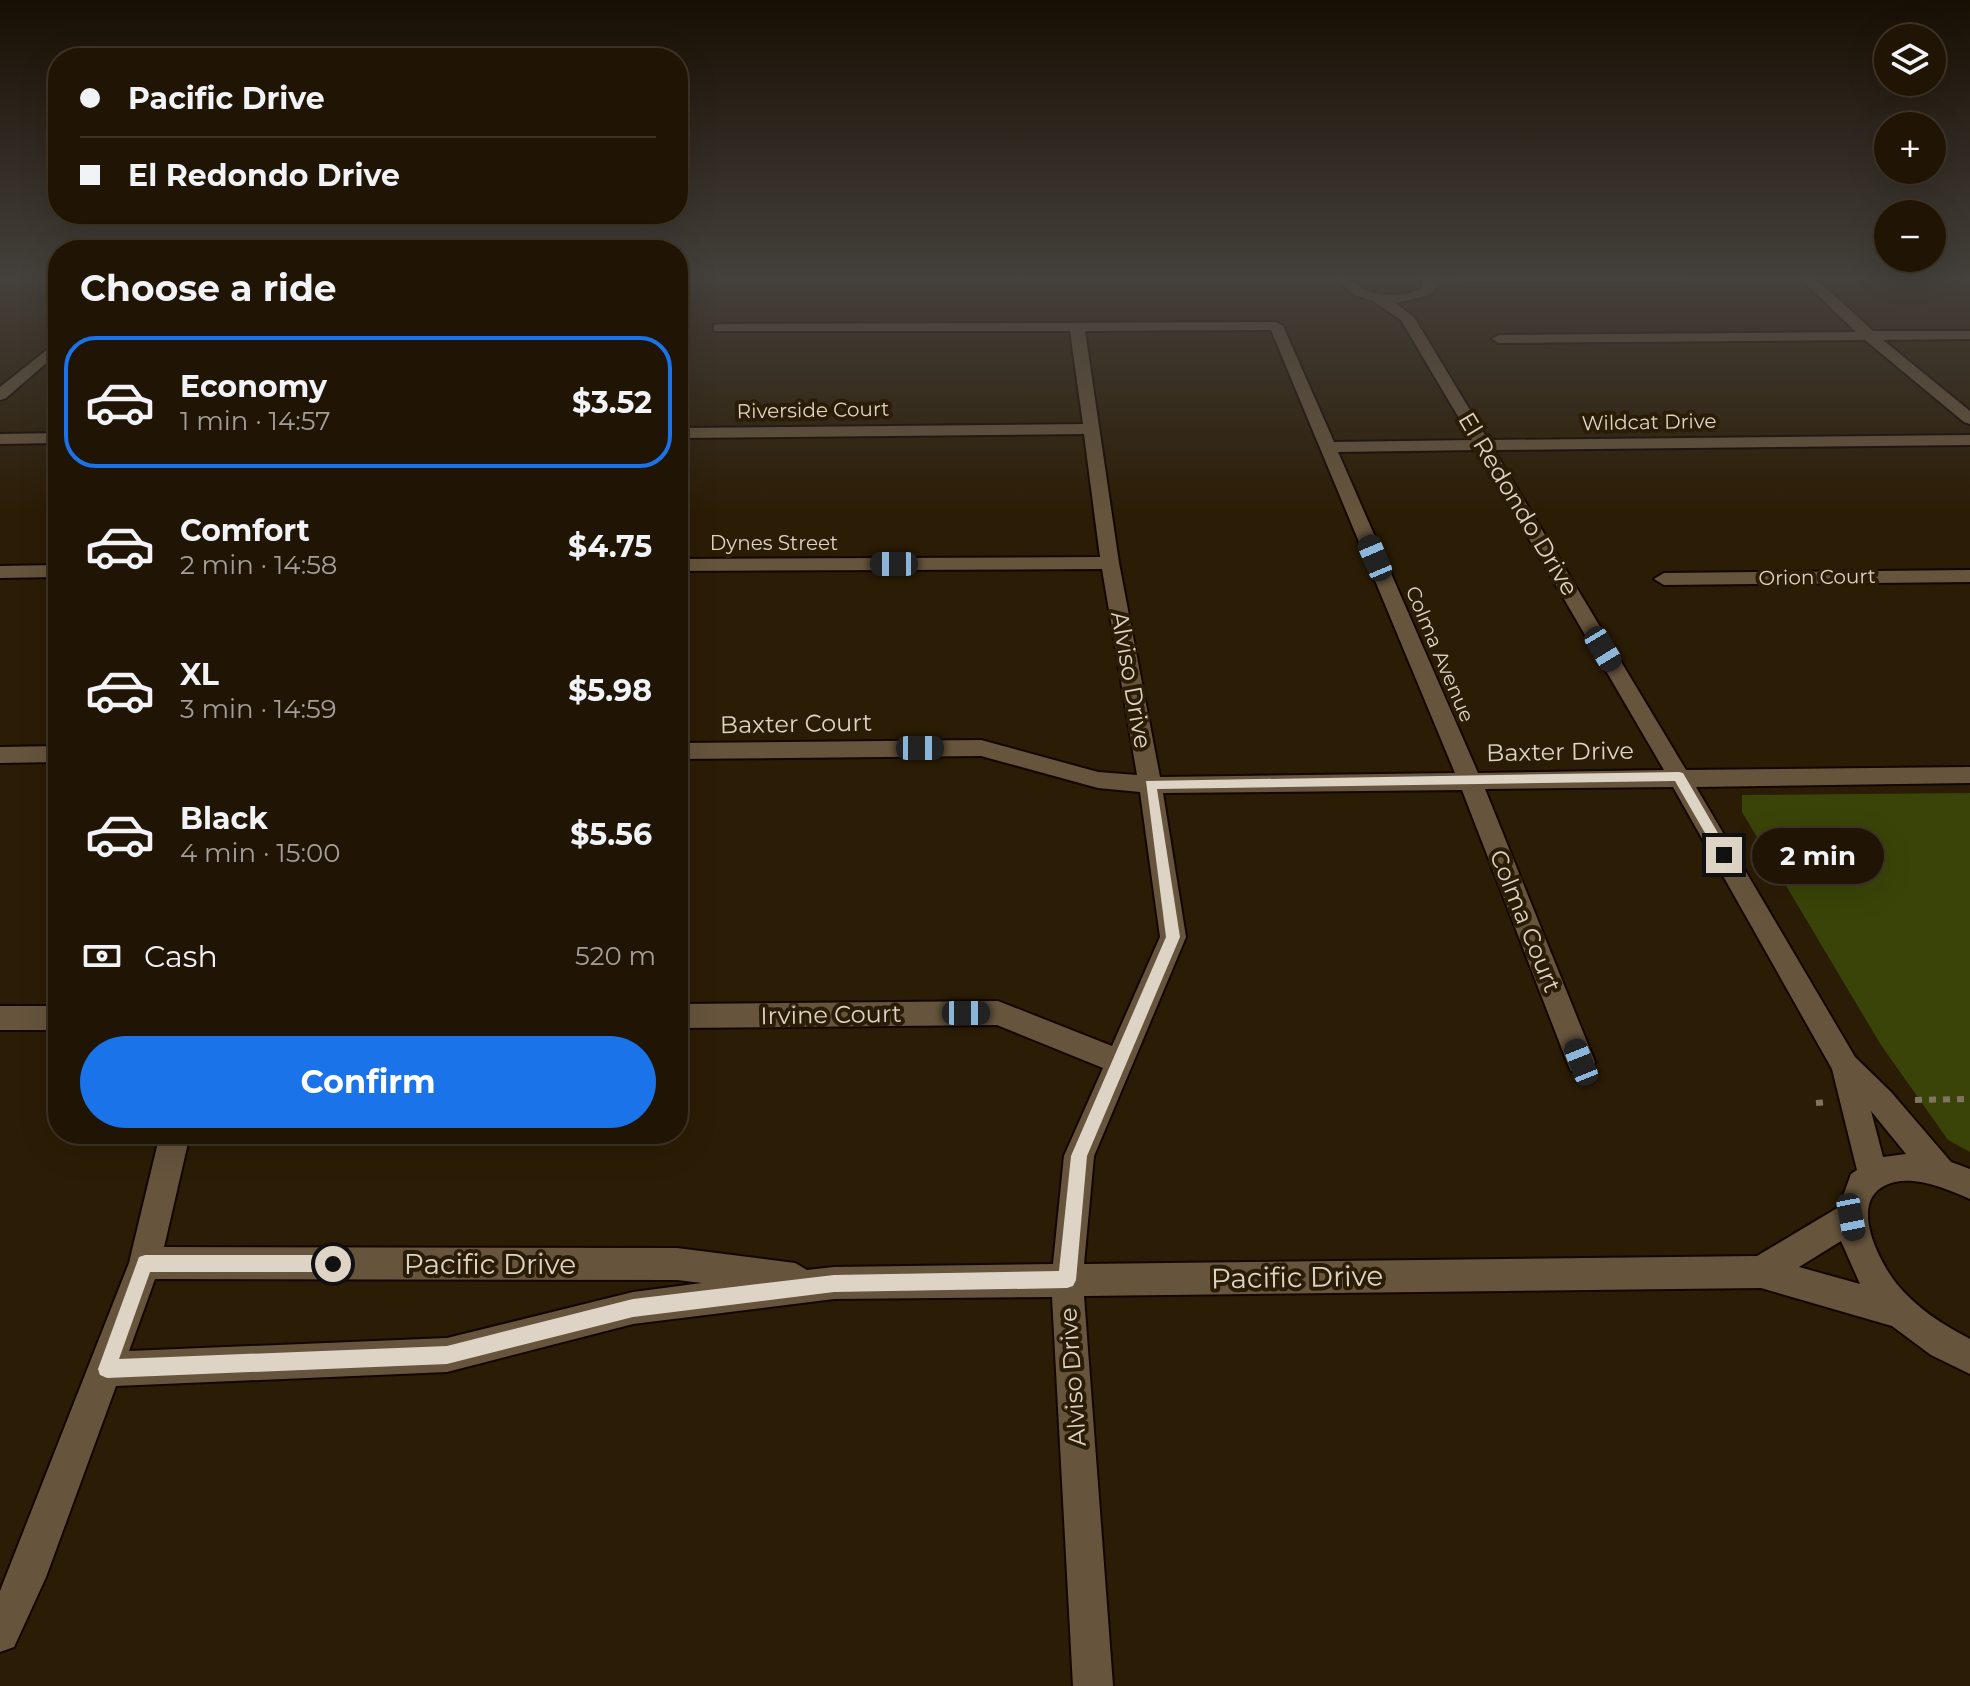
<!DOCTYPE html>
<meta charset="utf-8">
<style>
body{margin:0;font-family:Montserrat,sans-serif;background:#2d2213;color:#f1f3f6;height:100vh;display:flex;flex-direction:column;font-size:30px;white-space:nowrap}
*{box-sizing:border-box;margin:0}
p{font-size:26px;color:#a29f9a}
.icon{flex:none;width:44px;height:44px;fill:none;stroke:currentColor;stroke-width:2;stroke-linecap:round;stroke-linejoin:round}
.map{position:relative;flex:1;overflow:hidden}
.side{position:absolute;left:48px;top:240px;width:640px;height:904px;display:flex;flex-direction:column;background:#201504;border-radius:32px;box-shadow:0 8px 32px #0002,0 0 0 2px #3d3426}
.side>*{flex:none}
.banner{position:absolute;left:48px;top:48px;width:640px;height:176px;border-radius:32px;box-shadow:0 8px 32px #0002,0 0 0 2px #3d3426;display:grid;align-content:center;height:176px;padding:0 32px;background:#201504}
.tools{position:absolute;left:1874px;top:24px;display:grid;gap:16px}
.tools a{display:grid;place-items:center;width:72px;height:72px;border-radius:50%;background:#201504;box-shadow:0 8px 32px #0002,0 0 0 2px #3d3426;font-size:40px}
.end{position:absolute;width:36px;height:36px;margin:-18px;border:10px solid #ded4c6;background:#111;box-shadow:0 0 0 4px #111}
.from{border-radius:50%}
.bubble{position:absolute;height:56px;border-radius:28px;background:#201504;box-shadow:0 8px 32px #0002,0 0 0 2px #3d3426;font-size:26px;font-weight:700;line-height:56px;text-align:center}
.car{position:absolute;width:24px;height:48px;margin:-24px -12px;border-radius:10px;box-shadow:0 0 6px 2px #0007;background:linear-gradient(#222 24%,#8ab4d8 0 40%,#222 0 76%,#8ab4d8 0 86%,#222 0)}
.banner b{display:flex;align-items:center;gap:28px;height:76px;font-size:30px}
.banner b+b{border-top:2px solid #3d3426}
.banner i{width:20px;height:20px;background:#f1f3f6}
ul{padding:0;list-style:none}
li{display:flex;align-items:center;gap:24px;height:132px;margin:0 16px 12px;padding:0 16px;border:4px solid transparent;border-radius:32px}
li div{flex:1}
li b{display:block;font-size:30px}
li em{font-style:normal;font-weight:700}
li.on{border-color:#1a73e8}
li>.icon{width:72px;height:72px;stroke-width:1.5}
h2{padding:0 32px;font-size:36px;line-height:96px}
.pay{display:flex;align-items:center;gap:20px;height:88px;padding:0 32px;font-size:30px}
.pay p{margin-inline-start:auto}
.action{display:flex;gap:16px;margin-top:auto;padding:16px 32px}
.action a{flex:1;height:92px;border-radius:48px;background:#1a73e8;color:#fff;font-size:32px;font-weight:700;line-height:92px;text-align:center}
.map>svg:first-child{display:block}
.green{fill:#3a4408}
.lines{fill:none;stroke-linecap:round;stroke-linejoin:round}
.minor-casing{stroke:#130600;stroke-width:4}
.path{stroke:#807360;stroke-width:6;stroke-dasharray:7 7;stroke-linecap:butt}
.minor{fill:#66543c;fill-rule:evenodd}
.route{fill:#ded4c6}
.labels{text-anchor:middle;stroke-width:8;stroke-linejoin:round;paint-order:stroke}
.far-street-label{font-size:20px;fill:#ded4c6;stroke:#2b1c05}
.street-label{font-size:24px;fill:#ded4c6;stroke:#2b1c05}
.near-street-label{font-size:28px;fill:#ded4c6;stroke:#2b1c05}
</style>
<div class="map">
<svg width="1970" height="1686" viewBox="0 0 1970 1686">
<rect width="100%" height="100%" fill="#2b1c05"/>
<path class="green" d="M1970,793v359l-22,-12 -67,-95 -139,-233v-17z"/>
<g class="lines">
<g class="minor-casing">
<path id="minor" d="M1336,278c15,0 16,5 28,11 17,9 40,7 57,0l3,-6 -3,-5h14l3,5 -7,12 -36,8 19,14 74,123 482,-5v10l-476,5 192,320 284,-3v16l-274,4 159,270 36,35 60,70 19,7v30c-23,-10 -59,-26 -84,-14 -38,17 -7,76 10,98 20,25 47,42 74,56v35l-39,-19 -39,-29 -131,-38 -677,8 29,390h-40l-21,-389 -218,2 -201,25 -186,48 -331,14 -70,191 -32,70 -14,5v-61l129,-328 31,-129h30l-26,113 513,1 118,15 12,7 27,-3 219,-3 11,-108 39,-88 -106,-43 -319,3v-24l320,-3 114,45 48,-109 -20,-145 -42,-4 -117,-32 -303,3v-16l303,-3 117,32 39,3 -35,-206 -424,2v-12l422,-2 -16,-123 -406,4v-10l405,-4 -13,-93h-356v-6l5,-1 557,-2 7,4 51,116 138,-2 -71,-120 -28,-19 -19,-6zM1271,330l184,443 -295,4 -41,-214 -34,-232zM1477,450l187,320 -186,3 -140,-321zM1673,787l159,282 25,101 -6,4 -12,33 -82,49 -673,8 10,-108 92,-219 -23,-144 299,-3 105,272 4,9 10,4 10,-4 4,-9 -110,-273zM1871,1111l35,43 -23,3zM1841,1241l19,43 -61,-17zM155,1279l522,1 25,3 -69,9 -186,46 -318,13z
M1455,278h231l-7,4h-217z
M1800,278h15l58,53h97v8l-87,1 87,71v13l-6,-2 -99,-82 -366,3 -7,-4 7,-4 357,-3z
M58,341v12l-52,45 -6,2v-13z
M58,433v10l-58,1v-10z
M58,565v12l-58,1v-12z
M1970,570v12l-306,3 -10,-6 10,-6z
M58,746v16l-58,1v-16z
M0,1006h58v24h-58z"/>
</g>
<path class="path" d="M1915,1100l55,-1
M1816,1103l13,-1"/>
<use href="#minor" class="minor"/>
</g>
<linearGradient id="sky" x2="0" y2="1"><stop stop-color="#180f03"/><stop offset="0.54" stop-color="#44403b"/><stop offset="1" stop-color="#44403b" stop-opacity="0"/></linearGradient>
<rect width="1970" height="514" fill="url(#sky)"/>
<path class="route" d="M1679,772l4,1 46,79v7h-9l-45,-78 -518,8 23,148 -93,219 -11,124 -3,6 -6,2 -233,4 -201,25 -186,47 -340,14 -7,-3 -2,-6 41,-112 6,-2h188l6,2 2,7 -2,6 -6,2h-183l-31,87 328,-13 186,-47 201,-24 225,-4 12,-115 95,-219 -20,-156z"/>
<g class="labels">
<g class="far-street-label">
<text transform="translate(813 410) rotate(-1)" y="7">Riverside Court</text>
<text transform="translate(1649 422) rotate(-1)" y="7">Wildcat Drive</text>
<text x="774" y="550">Dynes Street</text>
<text transform="translate(1817 577) rotate(-1)" y="7">Orion Court</text>
<text transform="translate(1440 654) rotate(67)" y="7">Colma Avenue</text>
</g>
<g class="street-label">
<text transform="translate(1518 504) rotate(59)" y="8">El Redondo Drive</text>
<text transform="translate(1131 680) rotate(80)" y="8">Alviso Drive</text>
<text transform="translate(796 724) rotate(-1)" y="8">Baxter Court</text>
<text transform="translate(1560 752) rotate(-1)" y="8">Baxter Drive</text>
<text transform="translate(1525 921) rotate(68)" y="8">Colma Court</text>
<text transform="translate(831 1015) rotate(-1)" y="8">Irvine Court</text>
<text transform="translate(1073 1377) rotate(-94)" y="8">Alviso Drive</text>
</g>
<g class="near-street-label">
<text x="490" y="1274">Pacific Drive</text>
<text transform="translate(1297 1277) rotate(-1)" y="10">Pacific Drive</text>
</g>
</g>
</svg>
<div class="tools">
<a><svg class="icon" aria-label="layers" viewBox="0 0 24 24"><path d="M12 4l9 5-9 5-9-5zM3 14l9 5 9-5"/></svg></a>
<a>+</a>
<a>−</a>
</div>
<i class="end from" style="left:333px;top:1264px"></i>
<i class="end" style="left:1724px;top:855px"></i>
<div class="bubble" style="left:1752px;top:828px;width:132px">2 min</div>
<i class="car" style="left:1375px;top:558px;rotate:337deg"></i>
<i class="car" style="left:894px;top:564px;rotate:270deg"></i>
<i class="car" style="left:1603px;top:649px;rotate:149deg"></i>
<i class="car" style="left:920px;top:748px;rotate:90deg"></i>
<i class="car" style="left:966px;top:1013px;rotate:90deg"></i>
<i class="car" style="left:1581px;top:1062px;rotate:338deg"></i>
<i class="car" style="left:1851px;top:1217px;rotate:169deg"></i>
<div class="banner">
<b><i class="from"></i>Pacific Drive</b>
<b><i></i>El Redondo Drive</b>
</div>
<section class="side">
<h2>Choose a ride</h2>
<ul>
<li class="on"><svg class="icon" aria-label="car" viewBox="0 0 24 24"><path d="M5 17H2v-5l4-1 3-4h7l3 4 3 1v5h-3M9 17h6M6 11h13"/><circle cx="7" cy="17" r="2"/><circle cx="17" cy="17" r="2"/></svg><div><b>Economy</b><p>1 min · 14:57</p></div><em>$3.52</em></li>
<li><svg class="icon" aria-label="car" viewBox="0 0 24 24"><path d="M5 17H2v-5l4-1 3-4h7l3 4 3 1v5h-3M9 17h6M6 11h13"/><circle cx="7" cy="17" r="2"/><circle cx="17" cy="17" r="2"/></svg><div><b>Comfort</b><p>2 min · 14:58</p></div><em>$4.75</em></li>
<li><svg class="icon" aria-label="car" viewBox="0 0 24 24"><path d="M5 17H2v-5l4-1 3-4h7l3 4 3 1v5h-3M9 17h6M6 11h13"/><circle cx="7" cy="17" r="2"/><circle cx="17" cy="17" r="2"/></svg><div><b>XL</b><p>3 min · 14:59</p></div><em>$5.98</em></li>
<li><svg class="icon" aria-label="car" viewBox="0 0 24 24"><path d="M5 17H2v-5l4-1 3-4h7l3 4 3 1v5h-3M9 17h6M6 11h13"/><circle cx="7" cy="17" r="2"/><circle cx="17" cy="17" r="2"/></svg><div><b>Black</b><p>4 min · 15:00</p></div><em>$5.56</em></li>
</ul>
<div class="pay"><svg class="icon" aria-label="cash" viewBox="0 0 24 24"><path d="M3 7h18v10H3z"/><circle cx="12" cy="12" r="2"/></svg>Cash<p>520 m</p></div>
<div class="action"><a>Confirm</a></div>
</section>
</div>
